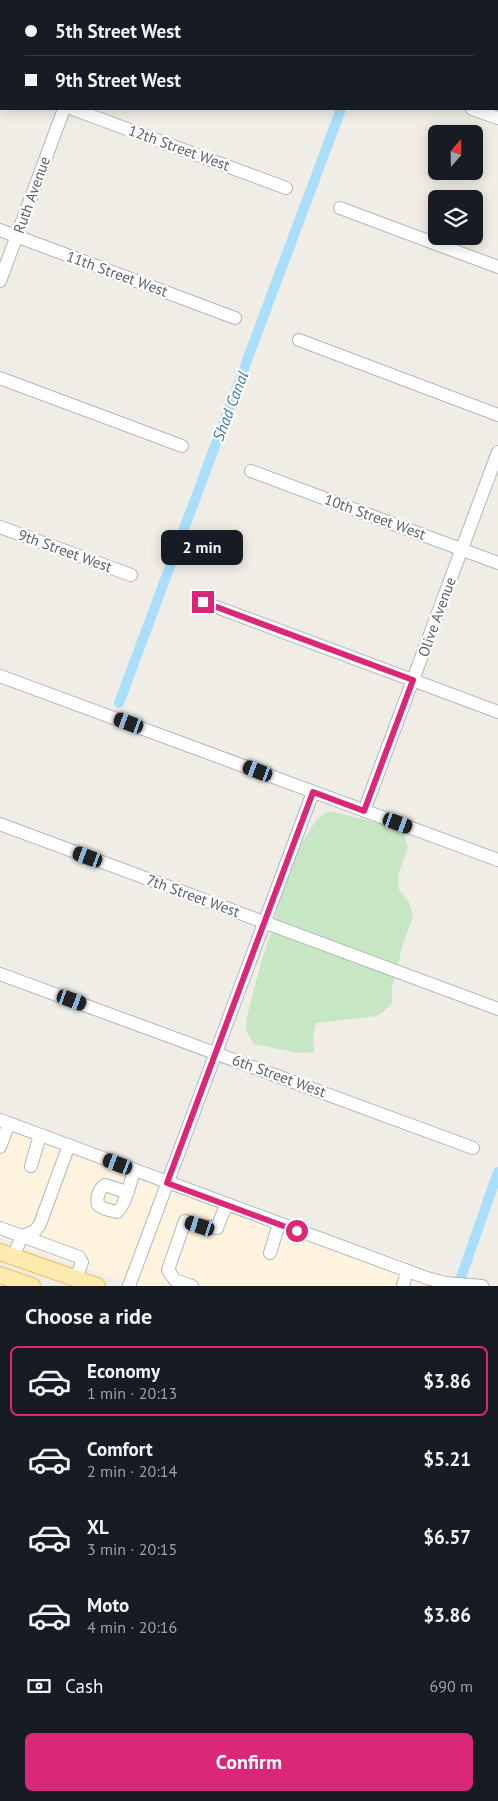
<!DOCTYPE html>
<meta charset="utf-8">
<style>
body{margin:0;font-family:"PT Sans",sans-serif;background:#20242c;color:#f1f3f6;height:100vh;display:flex;flex-direction:column;font-size:19px;white-space:nowrap}
*{box-sizing:border-box;margin:0}
p{font-size:16px;color:#9ea1a6}
.icon{flex:none;width:28px;height:28px;fill:none;stroke:currentColor;stroke-width:2;stroke-linecap:round;stroke-linejoin:round}
.map{position:relative;height:1286px;overflow:hidden}
.drawer{display:flex;flex-direction:column;background:#171b24;flex:1}
.drawer>*{flex:none}
.top-card{position:absolute;left:0px;top:0px;width:499px;height:110px;box-shadow:0 2px 12px #0003;display:grid;align-content:center;height:110px;padding:0 25px;background:#171b24}
.needle{width:32px;rotate:20deg}
.controls{position:absolute;left:428px;top:125px;display:grid;gap:10px}
.controls a{display:grid;place-items:center;width:55px;height:55px;border-radius:8px;background:#171b24;box-shadow:0 2px 12px #0003;font-size:25px}
.end{position:absolute;width:22px;height:22px;margin:-11px;border:6px solid #db2777;background:#fff;box-shadow:0 0 0 2px #fff}
.from{border-radius:50%}
.bubble{position:absolute;height:35px;border-radius:8px;background:#171b24;box-shadow:0 2px 12px #0003;font-size:16px;font-weight:700;line-height:35px;text-align:center}
.car{position:absolute;width:15px;height:30px;margin:-15px -8px;border-radius:6px;box-shadow:0 0 4px 1px #0007;background:linear-gradient(#222 24%,#8ab4d8 0 40%,#222 0 76%,#8ab4d8 0 86%,#222 0)}
.top-card b{display:flex;align-items:center;gap:18px;height:48px;font-size:19px}
.top-card b+b{border-top:1px solid #363941}
.top-card i{width:12px;height:12px;background:#f1f3f6}
ul{padding:0;list-style:none}
li{display:flex;align-items:center;gap:15px;height:70px;margin:0 10px 8px;padding:0 15px;border:2px solid transparent;border-radius:8px}
li div{flex:1}
li b{display:block;font-size:19px}
li em{font-style:normal;font-weight:700}
li.active{border-color:#db2777}
li>.icon{width:45px;height:45px;stroke-width:1.5}
h2{padding:0 25px;font-size:22px;line-height:60px}
.pay{display:flex;align-items:center;gap:12px;height:55px;padding:0 25px;font-size:19px}
.pay p{margin-inline-start:auto}
.primary-button{display:flex;gap:10px;margin-top:auto;padding:10px 25px}
.primary-button a{flex:1;height:58px;border-radius:8px;background:#db2777;color:#fff;font-size:20px;font-weight:700;line-height:58px;text-align:center}
.map>svg:first-child{display:block}
.commercial{fill:#fdf3de}
.green{fill:#c6e6c4}
.lines{fill:none;stroke-linecap:round;stroke-linejoin:round}
.canal{stroke:#a9defc;stroke-width:10}
.minor-casing{stroke:#b3b7ba;stroke-width:14}
.major-casing{stroke:#edbc61;stroke-width:18}
.minor{stroke:#fff;stroke-width:12}
.major{stroke:#fceaae;stroke-width:16}
.route{stroke:#db2777;stroke-width:6}
.labels{text-anchor:middle;stroke-width:4.5;stroke-linejoin:round;paint-order:stroke}
.street-label{font-size:15px;fill:#5e6266;stroke:#fff}
.water-label{font-size:16px;font-style:italic;fill:#427aa6;stroke:#fff}
</style>
<div class="map">
<svg width="498" height="1286" viewBox="0 0 498 1286">
<rect width="100%" height="100%" fill="#efede6"/>
<path class="commercial" d="M0,1119l172,63 307,104h-344l-135,-48z"/>
<path class="green" d="M330,811l60,15 13,7 5,14 -10,28 1,15 10,12 4,14 -10,28 -11,44v15l-9,9 -7,4 -60,7 -3,14 1,15 -15,1 -45,-9 -8,-13 1,-14 15,-58 10,-28 7,-31 22,-56 16,-25z"/>
<g class="lines">
<path class="canal" d="M382,1v-1
M119,703l222,-594
M458,1286l40,-114"/>
<g class="minor-casing">
<path id="minor" d="M178,0l4,1
M104,1v-1
M0,82l1,1
M73,109l213,79
M472,109l26,9
M340,208l158,59
M0,230l235,88
M0,281l64,-172
M299,340l199,75
M0,378l182,68
M251,471l247,92
M0,527l131,48
M203,602l295,110
M0,676l498,184
M364,811l134,-359
M0,824l498,185
M0,974l473,174
M0,1120l427,158 19,5 36,3
M0,1147l9,-24
M31,1166l9,-31
M126,1192l-21,-7c-6,4 -9,13 -7,20l7,4 12,3c8,-6 14,-31 17,-42
M0,1228l79,29 3,5 -6,17
M270,1253l9,-29
M13,1257l9,-21 13,-5 5,-7 29,-79
M129,1286l184,-494
M192,1286l-17,-6 -7,-10 17,-49 15,5 17,2 9,-23
M403,1286l4,-14"/>
</g>
<g class="major-casing">
<path id="major" d="M0,1252l97,34
M0,1275l32,11"/>
</g>
<use href="#minor" class="minor"/>
<use href="#major" class="major"/>
</g>
<g class="lines">
<path class="route" d="M203,602l210,78 -49,131 -51,-19 -146,391 130,48"/>
</g>
<g class="labels">
<g class="street-label">
<text transform="translate(179 148) rotate(20)" y="5">12th Street West</text>
<text transform="translate(32 195) rotate(-70)" y="5">Ruth Avenue</text>
<text transform="translate(117 274) rotate(20)" y="5">11th Street West</text>
<text transform="translate(375 517) rotate(20)" y="5">10th Street West</text>
<text transform="translate(65 551) rotate(20)" y="5">9th Street West</text>
<text transform="translate(437 617) rotate(-70)" y="5">Olive Avenue</text>
<text transform="translate(193 896) rotate(20)" y="5">7th Street West</text>
<text transform="translate(279 1076) rotate(20)" y="5">6th Street West</text>
</g>
<g class="water-label">
<text transform="translate(230 406) rotate(-69)" y="6">Shad Canal</text>
</g>
</g>
</svg>
<div class="controls">
<a><svg class="needle" viewBox="-14 -14 28 28"><path d="M0-13l5 13h-10z" fill="#e53935"/><path d="M0 13l5-13h-10z" fill="#9ea1a6"/></svg></a>
<a><svg class="icon" aria-label="layers" viewBox="0 0 24 24"><path d="M12 4l9 5-9 5-9-5zM3 14l9 5 9-5"/></svg></a>
</div>
<i class="end from" style="left:297px;top:1231px"></i>
<i class="end" style="left:203px;top:602px"></i>
<div class="bubble" style="left:161px;top:530px;width:82px">2 min</div>
<i class="car" style="left:129px;top:723px;rotate:290deg"></i>
<i class="car" style="left:258px;top:771px;rotate:291deg"></i>
<i class="car" style="left:398px;top:823px;rotate:110deg"></i>
<i class="car" style="left:88px;top:857px;rotate:290deg"></i>
<i class="car" style="left:72px;top:1000px;rotate:110deg"></i>
<i class="car" style="left:118px;top:1164px;rotate:291deg"></i>
<i class="car" style="left:200px;top:1226px;rotate:288deg"></i>
<div class="top-card">
<b><i class="from"></i>5th Street West</b>
<b><i></i>9th Street West</b>
</div>
</div>
<section class="drawer">
<h2>Choose a ride</h2>
<ul>
<li class="active"><svg class="icon" aria-label="car" viewBox="0 0 24 24"><path d="M5 17H2v-5l4-1 3-4h7l3 4 3 1v5h-3M9 17h6M6 11h13"/><circle cx="7" cy="17" r="2"/><circle cx="17" cy="17" r="2"/></svg><div><b>Economy</b><p>1 min · 20:13</p></div><em>$3.86</em></li>
<li><svg class="icon" aria-label="car" viewBox="0 0 24 24"><path d="M5 17H2v-5l4-1 3-4h7l3 4 3 1v5h-3M9 17h6M6 11h13"/><circle cx="7" cy="17" r="2"/><circle cx="17" cy="17" r="2"/></svg><div><b>Comfort</b><p>2 min · 20:14</p></div><em>$5.21</em></li>
<li><svg class="icon" aria-label="car" viewBox="0 0 24 24"><path d="M5 17H2v-5l4-1 3-4h7l3 4 3 1v5h-3M9 17h6M6 11h13"/><circle cx="7" cy="17" r="2"/><circle cx="17" cy="17" r="2"/></svg><div><b>XL</b><p>3 min · 20:15</p></div><em>$6.57</em></li>
<li><svg class="icon" aria-label="car" viewBox="0 0 24 24"><path d="M5 17H2v-5l4-1 3-4h7l3 4 3 1v5h-3M9 17h6M6 11h13"/><circle cx="7" cy="17" r="2"/><circle cx="17" cy="17" r="2"/></svg><div><b>Moto</b><p>4 min · 20:16</p></div><em>$3.86</em></li>
</ul>
<div class="pay"><svg class="icon" aria-label="cash" viewBox="0 0 24 24"><path d="M3 7h18v10H3z"/><circle cx="12" cy="12" r="2"/></svg>Cash<p>690 m</p></div>
<div class="primary-button"><a>Confirm</a></div>
</section>
